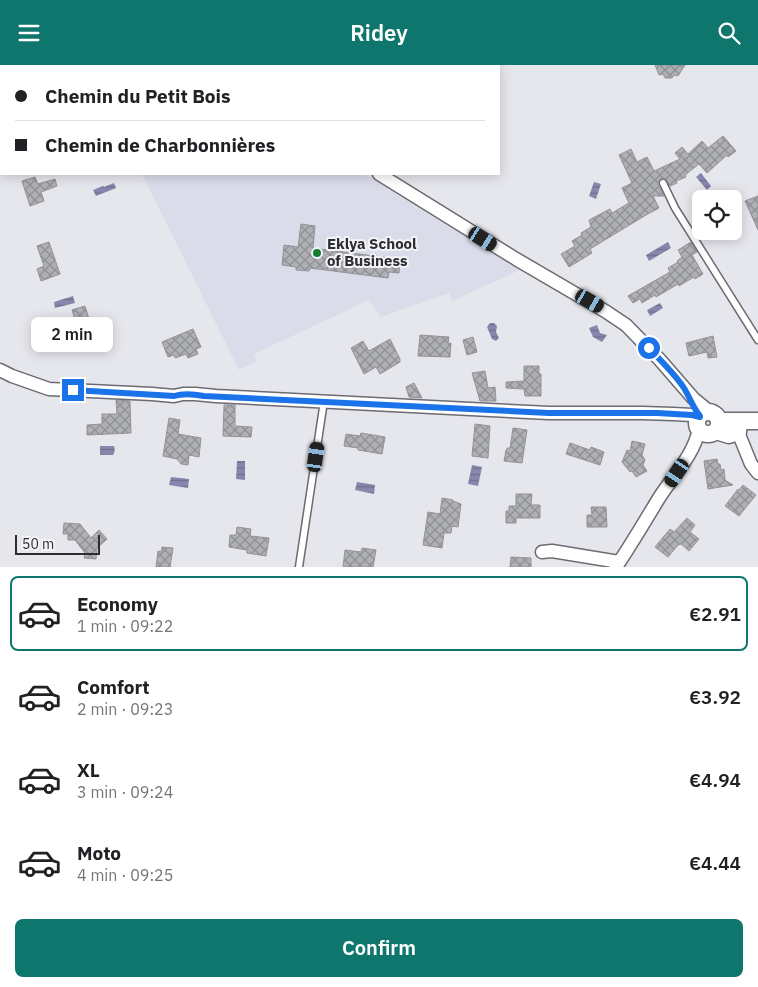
<!DOCTYPE html>
<meta charset="utf-8">
<style>
body{margin:0;font-family:"IBM Plex Sans",sans-serif;background:#f6f6f6;color:#202124;height:100vh;display:flex;flex-direction:column;font-size:19px;white-space:nowrap}
*{box-sizing:border-box;margin:0}
p{font-size:16px;color:#757577}
.icon{flex:none;width:28px;height:28px;fill:none;stroke:currentColor;stroke-width:2;stroke-linecap:round;stroke-linejoin:round}
.map{position:relative;height:502px;overflow:hidden}
.sheet{display:flex;flex-direction:column;background:#fff;flex:1}
.sheet>*{flex:none}
.guide{position:absolute;left:0px;top:0px;width:500px;height:110px;box-shadow:0 2px 12px #0003;display:grid;align-content:center;height:110px;padding:0 15px;background:#fff}
.fabs{position:absolute;left:692px;top:125px;display:grid;gap:10px}
.fabs a{display:grid;place-items:center;width:50px;height:50px;border-radius:8px;background:#fff;box-shadow:0 2px 12px #0003;font-size:25px}
.scale{position:absolute;left:15px;bottom:12px;width:85px;box-sizing:border-box;padding-left:5px;border:2px solid #2d2d2f;border-top:0;font-size:14px;line-height:18px;white-space:nowrap;color:#2d2d2f;-webkit-text-stroke:4px #f3f3fa;paint-order:stroke}
.end{position:absolute;width:22px;height:22px;margin:-11px;border:6px solid #1a73e8;background:#fff;box-shadow:0 0 0 2px #fff}
.from{border-radius:50%}
.bubble{position:absolute;height:35px;border-radius:8px;background:#fff;box-shadow:0 2px 12px #0003;font-size:16px;font-weight:600;line-height:35px;text-align:center}
.car{position:absolute;width:15px;height:30px;margin:-15px -8px;border-radius:6px;box-shadow:0 0 4px 1px #0007;background:linear-gradient(#222 24%,#8ab4d8 0 40%,#222 0 76%,#8ab4d8 0 86%,#222 0)}
.guide b{display:flex;align-items:center;gap:18px;height:48px;font-size:19px}
.guide b+b{border-top:1px solid #e0e0e0}
.guide i{width:12px;height:12px;background:#202124}
ul{padding:9px 0 0;list-style:none}
li{display:flex;align-items:center;gap:15px;height:75px;margin:0 10px 8px;padding:0 5px;border:2px solid transparent;border-radius:8px}
li div{flex:1}
li b{display:block;font-size:19px}
li em{font-style:normal;font-weight:600}
li.selected{border-color:#0f766e}
li>.icon{width:45px;height:45px;stroke-width:1.5}
.action{display:flex;gap:10px;margin-top:auto;padding:10px 15px}
.action a{flex:1;height:58px;border-radius:8px;background:#0f766e;color:#fff;font-size:20px;font-weight:600;line-height:58px;text-align:center}
header{display:flex;justify-content:space-between;align-items:center;height:65px;padding:0 15px;background:#0f766e;color:#fff;font-size:22px;font-weight:600}
.map>svg:first-child{display:block}
.built{fill:#dbdcea}
.water{fill:url(#water-rules)}
.building{fill:url(#building-cross-hatch);stroke:#929298}
.lines{fill:none;stroke-linecap:round;stroke-linejoin:round}
.service-casing{stroke:#6b6b71;stroke-width:9}
.minor-casing{stroke:#6b6b71;stroke-width:15}
.tertiary-casing{stroke:#6b6b71;stroke-width:19}
.service{stroke:#fff;stroke-width:6}
.minor{stroke:#fff;stroke-width:12}
.tertiary{stroke:#fff;stroke-width:16}
.route{stroke:#1a73e8;stroke-width:6}
.poi-dot{fill:#147d31;stroke:#f3f3fa;stroke-width:2}
.labels{text-anchor:middle;stroke-width:4;stroke-linejoin:round;paint-order:stroke}
.poi-label{font-size:15px;font-weight:bold;fill:#2d2d2f;stroke:#f3f3fa;text-anchor:start}
</style>
<header><svg class="icon" aria-label="menu" viewBox="0 0 24 24"><path d="M4 6h16M4 12h16M4 18h16"/></svg>Ridey<svg class="icon" aria-label="search" viewBox="0 0 24 24"><circle cx="10" cy="10" r="6"/><path d="M15 15l6 6"/></svg></header>
<div class="map">
<svg width="758" height="502" viewBox="0 0 758 502">
<defs>
<pattern id="water-rules" width="6" height="5" patternUnits="userSpaceOnUse" patternTransform="scale(1.25)"><rect width="6" height="5" fill="#8787ad"/><path d="M0 2.5h6" fill="none" stroke="#6f6f8d"/></pattern>
<pattern id="building-cross-hatch" width="8" height="8" patternUnits="userSpaceOnUse" patternTransform="scale(1.25)"><rect width="8" height="8" fill="#afb0b6"/><path d="M0 0l8 8M0 8l8-8" fill="none" stroke="#8f9094"/></pattern>
</defs>
<rect width="100%" height="100%" fill="#e6e6ed"/>
<path class="built" d="M142,109h223l45,29 110,67 -68,31 -3,-8 -68,24 -12,-17 -115,54 3,7 -18,9z"/>
<path class="water" d="M701,108l10,13 -4,4 -11,-13z
M594,117l7,2 -5,15 -7,-3z
M114,118l2,5 -20,8 -3,-6 10,-4 1,1z
M668,177l3,6 -22,13 -3,-6z
M73,231l2,7 -20,5 -1,-6z
M660,238l3,5 -13,8 -3,-6z
M490,258h4l3,3 -1,6 3,6 -3,3 -4,-2 -5,-12z
M597,260l3,8 7,2 -5,7 -9,-5 -4,-9z
M100,381h14c1,3 1,6 -1,9h-13z
M237,396h8v19l-9,-1z
M472,400l10,2 -4,19 -10,-2z
M171,412l18,2 -1,9 -19,-3z
M357,417l18,3 -1,9 -19,-4z"/>
<path class="building" d="M655,0h30l-7,11 -4,-1 -2,3h-7l-2,-4 -4,1z
M723,71l13,15 -8,6 -1,-2 -20,18 -8,-9 -14,11 1,2 -10,4 1,2 -7,3 -4,-7 -3,-1 -3,1 -2,3v3l6,11h-11l6,12 -13,7 -56,34 2,4 -23,14 -8,-13 14,-8 -3,-5 10,-6 -1,-2 10,-6 -2,-7 21,-11 2,4 17,-10 -7,-15 10,-5 -13,-28 12,-6 6,13 10,-5 7,14 26,-12 -5,-6 7,-6 6,7 14,-13 6,7z
M35,112l3,7 17,-5 2,7 -16,6 3,9 -14,5 -8,-25z
M758,131v34l-13,-29z
M301,159l14,2 -2,22 77,10v3l10,1 -1,11 -10,-1 -1,6 -78,-10 -1,3 -13,-1v-3l-14,-2 2,-20 14,2z
M49,177l11,32 -19,7 -4,-12 7,-3 -7,-20z
M691,177l6,10 -5,3 11,19 -8,5 -1,-2 -15,9 -1,-2 -22,13 -1,-2 -13,8 -2,-4 -7,4 -5,-7 42,-24 -2,-4 10,-6 -1,-1 5,-4 -4,-7z
M85,241l8,26 -13,3 -8,-25z
M193,264l8,18 -5,2 2,5 -10,4 -2,-4 -11,4 -1,-3 -6,2 -6,-15z
M420,270l29,2 -1,7 3,-1 -1,14 -32,-1z
M713,271l4,21 -9,1 -1,-6 -18,4 -3,-13z
M473,272l4,15 -10,3 -4,-15z
M390,274l10,20v3l-20,12 -4,-7 -12,7 -13,-26 12,-7 6,10z
M524,301h15v8h2v22h-16l-1,-7 -18,-1v-6l18,-1z
M485,306l3,17 7,-1 1,14h-16l-8,-28z
M414,318l8,15 -13,-1 -3,-10z
M116,335l14,1 1,32 -44,2v-10l15,-1v-10h15z
M224,340h11v21l17,1 -1,10 -28,-1z
M169,353l11,2 -2,14 23,4 -2,19 -10,-2 -1,10 -7,-1 -4,-5 -14,-3z
M475,359l15,2 -2,32 -16,-2z
M513,363l14,2 -5,33 -18,-2 2,-11h1v-2h3z
M361,368l24,4 -3,17 -24,-4v-2l-14,-2 2,-12 14,2z
M632,376l13,3 -3,11 3,5 -2,5 4,6 -11,6 -4,-6 -2,1 -8,-10 5,-12 3,1z
M570,378l20,7 1,-3 13,5 -4,13 -34,-11z
M717,394l1,5h2l1,6 3,-1 1,11 8,5 -25,4 -4,-28z
M743,420l13,10 -17,21 -14,-10 13,-17 1,1z
M516,429h16l-1,11h9v13h-24v5h-10v-12h3v-5h7z
M442,433l11,2v1l8,3 -3,23 -6,-1 -1,7h-7l-2,15 -19,-3 5,-33 12,2z
M591,442h15l1,20h-20v-12h5z
M687,453l8,7 -5,7 9,7 -10,12 -8,-7 -3,1 -10,12 -13,-10 15,-18 4,3z
M64,458l16,1 11,14 8,-8 8,9 -10,9 -1,11 -12,-1 1,-5 -10,-13h-7v-6h-5z
M237,462l14,2 -1,7 19,2 -3,18 -19,-3v-3l-18,-3 1,-12h6z
M162,482l11,1 -3,19h-14l2,-16 3,1z
M362,483l14,2 -3,17h-30l2,-17 16,2z
M511,492l20,1v9h-21z"/>
<g class="lines">
<g class="service-casing">
<path id="service" d="M663,118l12,25 83,132
M299,502l25,-166"/>
</g>
<g class="minor-casing">
<path id="minor" d="M236,0l1,1
M379,109l137,85 89,52 21,14 34,35 33,38 18,15
M0,305l12,6 37,13 103,5 22,2 9,-2h12l21,2 333,17h93l31,1 19,1 7,2
M738,367l13,32 7,9
M542,487l10,-1 67,11
M616,502c15,-22 29,-46 43,-69 14,-22 35,-43 40,-69"/>
</g>
<g class="tertiary-casing">
<path id="tertiary" d="M697 358a11 11 0 1 1 22 0a11 11 0 1 1-22 0Z
M719,356h39
M716,366l13,4 9,-3 1,-11"/>
</g>
<use href="#service" class="service"/>
<use href="#minor" class="minor"/>
<use href="#tertiary" class="tertiary"/>
</g>
<g class="lines">
<path class="route" d="M73,325l101,6c10,-3 19,-2 30,0l345,17h108l35,2 8,2v-1c-7,-8 -10,-18 -16,-28 -9,-14 -23,-27 -35,-40"/>
</g>
<circle class="poi-dot" cx="317" cy="188" r="5"/>
<g class="labels">
<g class="poi-label">
<text x="327" y="184">Eklya School<tspan x="327" dy="17">of Business</tspan></text>
</g>
</g>
</svg>
<div class="fabs">
<a><svg class="icon" aria-label="locate" viewBox="0 0 24 24"><circle cx="12" cy="12" r="6"/><path d="M12 2v4M12 18v4M2 12h4M18 12h4"/></svg></a>
</div>
<div class="scale">50 m</div>
<i class="end from" style="left:649px;top:283px"></i>
<i class="end" style="left:73px;top:325px"></i>
<div class="bubble" style="left:31px;top:252px;width:82px">2 min</div>
<i class="car" style="left:483px;top:174px;rotate:122deg"></i>
<i class="car" style="left:590px;top:236px;rotate:120deg"></i>
<i class="car" style="left:316px;top:392px;rotate:8deg"></i>
<i class="car" style="left:677px;top:408px;rotate:214deg"></i>
<div class="guide">
<b><i class="from"></i>Chemin du Petit Bois</b>
<b><i></i>Chemin de Charbonnières</b>
</div>
</div>
<section class="sheet">
<ul>
<li class="selected"><svg class="icon" aria-label="car" viewBox="0 0 24 24"><path d="M5 17H2v-5l4-1 3-4h7l3 4 3 1v5h-3M9 17h6M6 11h13"/><circle cx="7" cy="17" r="2"/><circle cx="17" cy="17" r="2"/></svg><div><b>Economy</b><p>1 min · 09:22</p></div><em>€2.91</em></li>
<li><svg class="icon" aria-label="car" viewBox="0 0 24 24"><path d="M5 17H2v-5l4-1 3-4h7l3 4 3 1v5h-3M9 17h6M6 11h13"/><circle cx="7" cy="17" r="2"/><circle cx="17" cy="17" r="2"/></svg><div><b>Comfort</b><p>2 min · 09:23</p></div><em>€3.92</em></li>
<li><svg class="icon" aria-label="car" viewBox="0 0 24 24"><path d="M5 17H2v-5l4-1 3-4h7l3 4 3 1v5h-3M9 17h6M6 11h13"/><circle cx="7" cy="17" r="2"/><circle cx="17" cy="17" r="2"/></svg><div><b>XL</b><p>3 min · 09:24</p></div><em>€4.94</em></li>
<li><svg class="icon" aria-label="car" viewBox="0 0 24 24"><path d="M5 17H2v-5l4-1 3-4h7l3 4 3 1v5h-3M9 17h6M6 11h13"/><circle cx="7" cy="17" r="2"/><circle cx="17" cy="17" r="2"/></svg><div><b>Moto</b><p>4 min · 09:25</p></div><em>€4.44</em></li>
</ul>
<div class="action"><a>Confirm</a></div>
</section>
